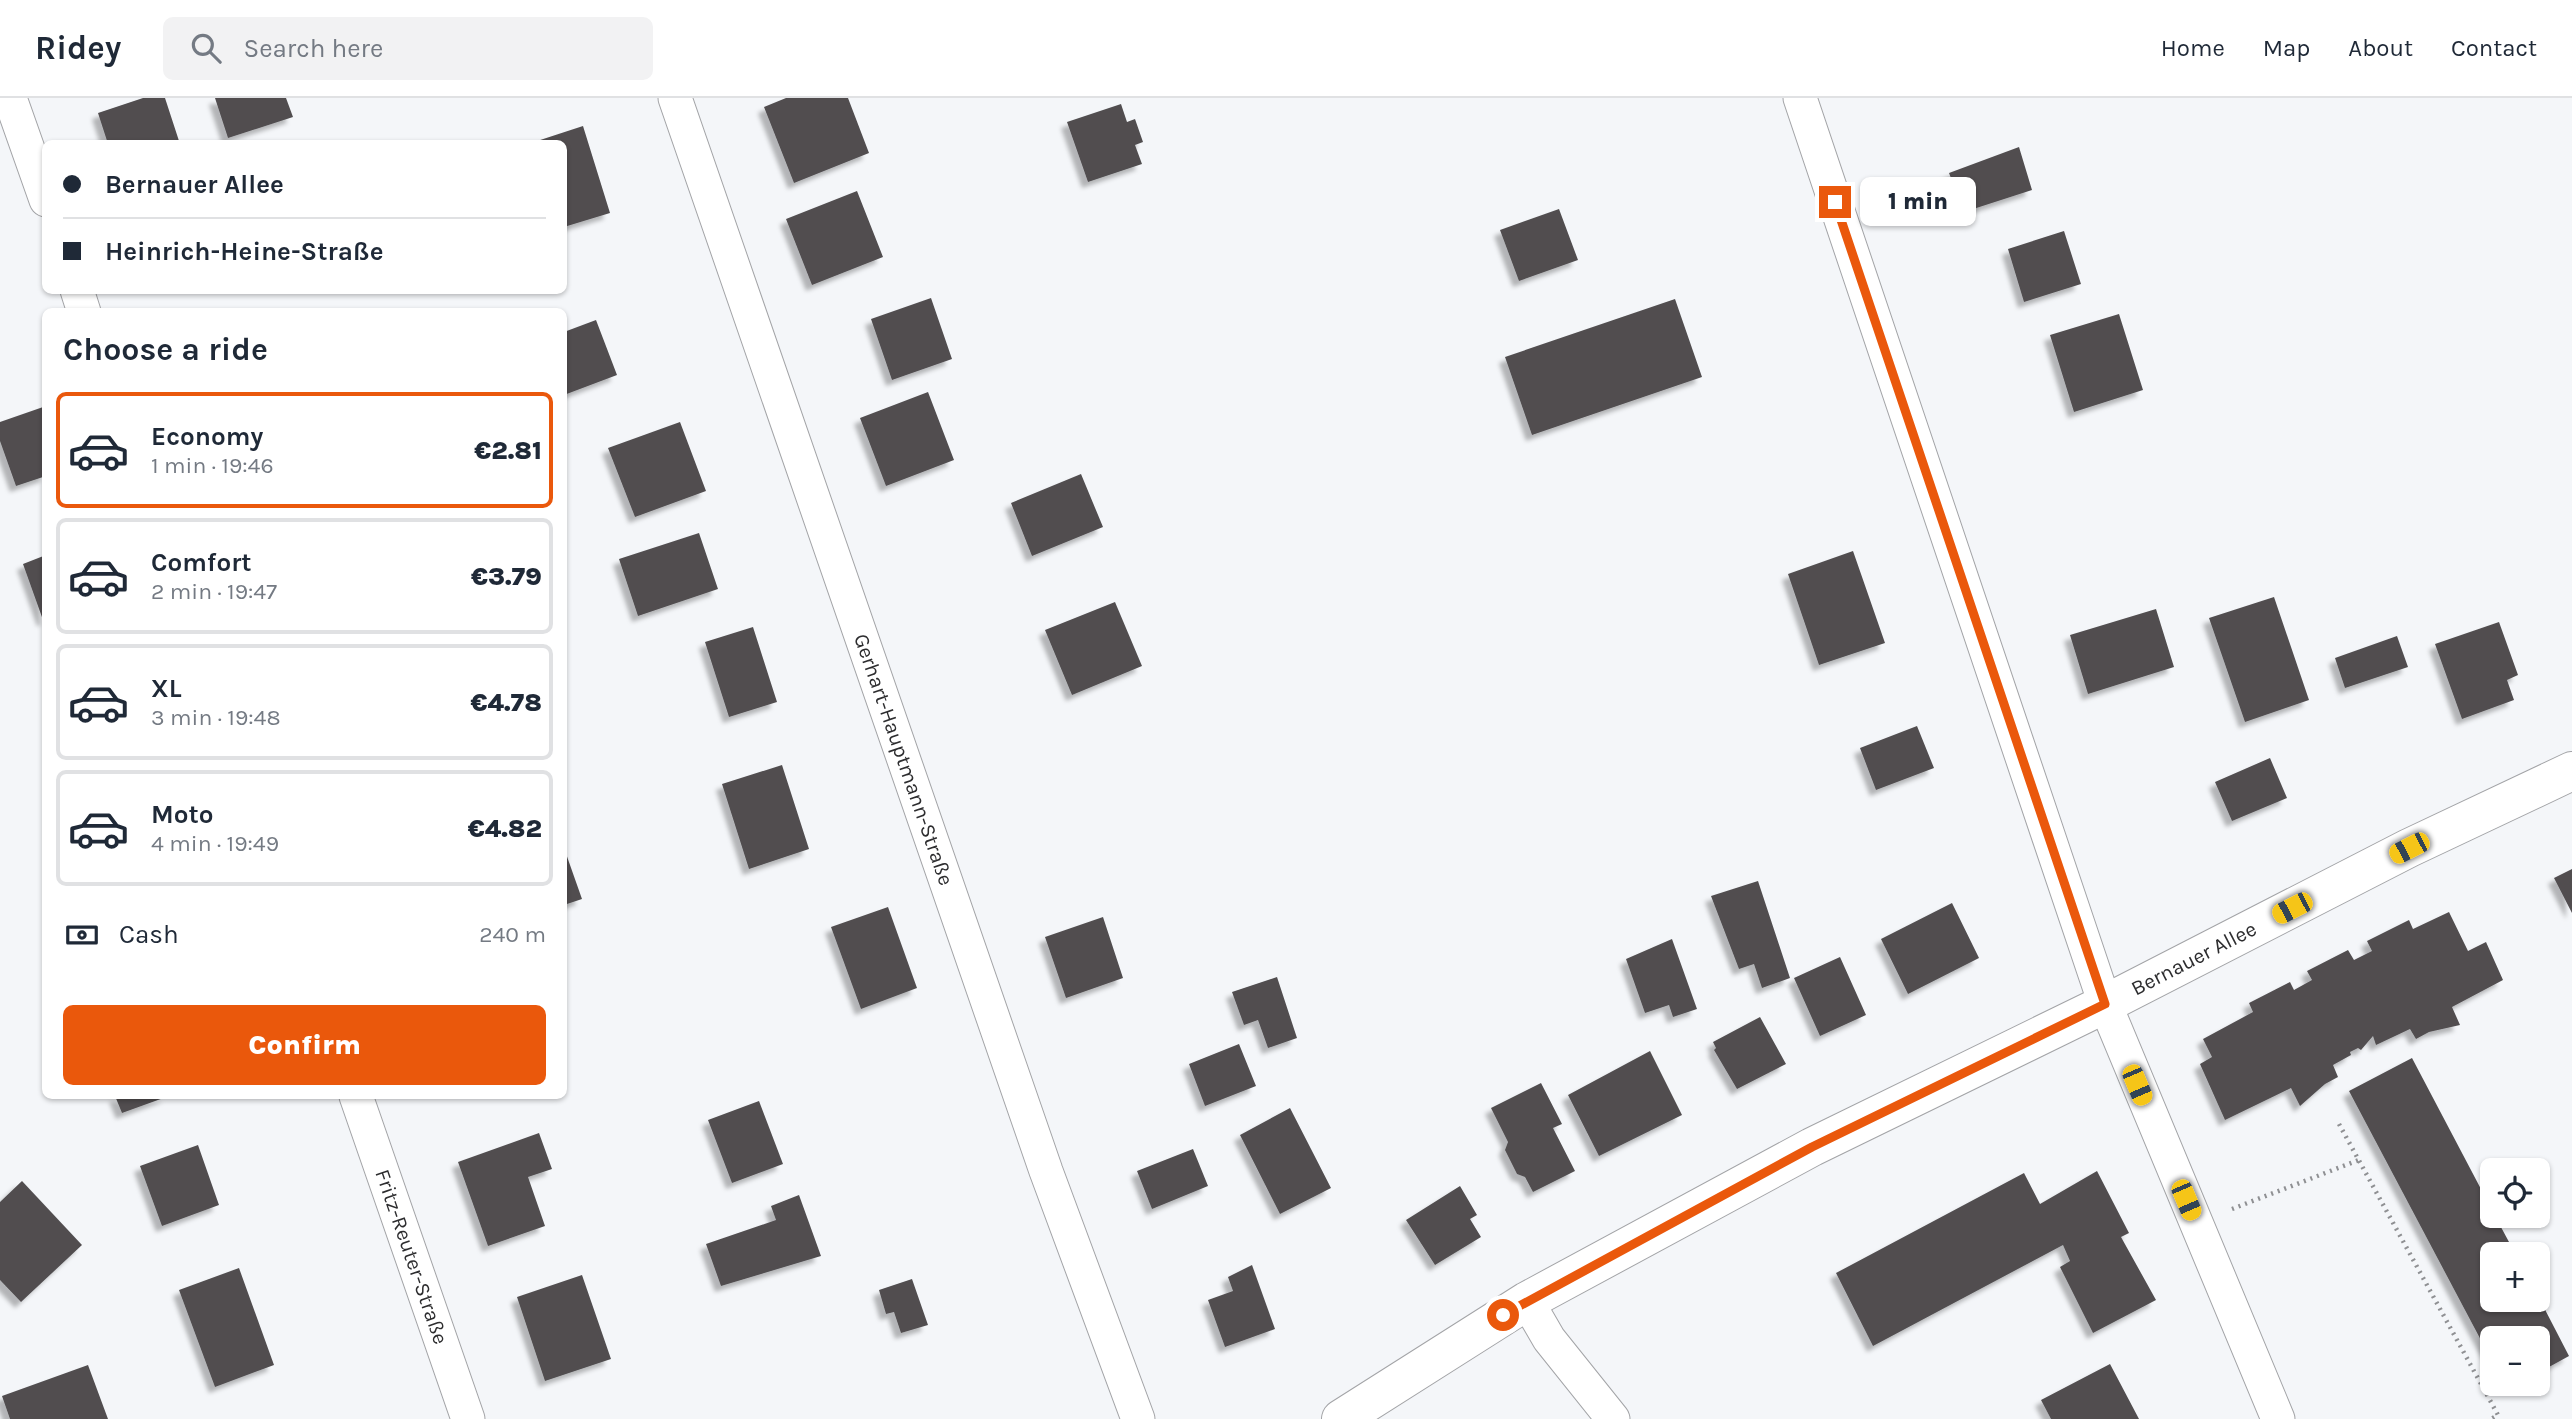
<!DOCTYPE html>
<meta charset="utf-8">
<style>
body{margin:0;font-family:Karla,sans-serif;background:#f2f2f3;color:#1f2937;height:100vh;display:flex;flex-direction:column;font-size:26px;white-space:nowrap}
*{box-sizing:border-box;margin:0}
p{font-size:23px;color:#747a83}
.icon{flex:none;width:38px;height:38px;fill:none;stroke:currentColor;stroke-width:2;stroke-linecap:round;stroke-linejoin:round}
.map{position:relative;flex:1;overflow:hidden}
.sheet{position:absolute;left:42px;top:210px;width:525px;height:791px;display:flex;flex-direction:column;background:#fff;border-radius:10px;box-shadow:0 2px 5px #0004}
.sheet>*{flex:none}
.top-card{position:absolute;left:42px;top:42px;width:525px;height:154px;border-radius:10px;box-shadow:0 2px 5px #0004;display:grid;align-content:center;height:154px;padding:0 21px;background:#fff}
.fabs{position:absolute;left:2480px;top:1060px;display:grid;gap:14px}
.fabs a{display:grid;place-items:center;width:70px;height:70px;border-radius:10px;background:#fff;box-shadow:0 2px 5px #0004;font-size:35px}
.end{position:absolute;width:32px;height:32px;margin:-16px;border:9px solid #ea580c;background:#fff;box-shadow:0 0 0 4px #fff}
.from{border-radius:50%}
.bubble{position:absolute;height:49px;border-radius:10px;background:#fff;box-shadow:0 2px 5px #0004;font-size:23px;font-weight:800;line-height:49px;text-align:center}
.car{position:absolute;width:21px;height:42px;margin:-21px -10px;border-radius:9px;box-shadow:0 0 5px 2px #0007;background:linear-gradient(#f5c518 24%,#345 0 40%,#f5c518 0 76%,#345 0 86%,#f5c518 0)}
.top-card b{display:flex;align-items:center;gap:24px;height:66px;font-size:26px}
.top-card b+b{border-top:2px solid #e0e1e3}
.top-card i{width:18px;height:18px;background:#1f2937}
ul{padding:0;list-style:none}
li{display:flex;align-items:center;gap:21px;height:116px;margin:0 14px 10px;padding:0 7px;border:4px solid #e0e1e3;border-radius:10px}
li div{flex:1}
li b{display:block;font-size:26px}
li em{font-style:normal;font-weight:800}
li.active{border-color:#ea580c}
li>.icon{width:63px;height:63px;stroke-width:1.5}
h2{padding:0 21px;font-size:32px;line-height:84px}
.pay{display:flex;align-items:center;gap:18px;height:77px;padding:0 21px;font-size:26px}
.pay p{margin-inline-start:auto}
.button{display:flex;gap:14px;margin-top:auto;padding:14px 21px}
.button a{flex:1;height:80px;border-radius:10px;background:#ea580c;color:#fff;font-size:28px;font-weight:800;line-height:80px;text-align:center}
header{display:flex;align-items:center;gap:42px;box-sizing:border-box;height:98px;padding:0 35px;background:#fff;border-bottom:2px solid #e0e1e3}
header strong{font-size:33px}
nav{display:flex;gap:38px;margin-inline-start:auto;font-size:24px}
.search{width:490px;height:63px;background:#f2f2f3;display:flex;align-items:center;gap:18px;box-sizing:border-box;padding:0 24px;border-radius:10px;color:#747a83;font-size:26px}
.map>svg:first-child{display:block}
.building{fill:#514e50;filter:url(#shadow)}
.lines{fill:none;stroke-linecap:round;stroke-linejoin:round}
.street-casing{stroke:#a3a4a7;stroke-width:35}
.secondary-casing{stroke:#a3a4a7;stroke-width:40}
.path{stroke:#8f9093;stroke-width:4.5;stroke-dasharray:2 5;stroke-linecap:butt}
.street{stroke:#fff;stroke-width:33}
.secondary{stroke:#fff;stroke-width:38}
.route{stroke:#ea580c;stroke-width:9}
.labels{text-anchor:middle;stroke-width:7;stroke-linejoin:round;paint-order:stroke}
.street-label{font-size:21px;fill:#2d2d2f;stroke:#fff}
</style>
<header>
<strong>Ridey</strong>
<div class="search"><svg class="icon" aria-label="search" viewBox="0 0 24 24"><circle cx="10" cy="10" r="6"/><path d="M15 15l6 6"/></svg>Search here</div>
<nav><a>Home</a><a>Map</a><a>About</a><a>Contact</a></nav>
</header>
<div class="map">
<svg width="2572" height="1321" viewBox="0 0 2572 1321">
<defs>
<filter id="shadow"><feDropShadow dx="-6" dy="6" stdDeviation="2" flood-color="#0004"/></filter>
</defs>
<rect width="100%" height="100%" fill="#f4f6f9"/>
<path class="building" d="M143,0h22l15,46h-72l-10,-31z
M215,0h71l7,19 -65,21z
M786,0h62l21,55 -75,30 -30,-76z
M1121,6l6,18 8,-3 8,23 -8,3 7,19 -54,18 -21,-60z
M583,28l27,87 -46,14v-83l-33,-1z
M2019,49l13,43 -68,22 -15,-39z
M857,93l26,66 -71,28 -26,-66z
M1559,111l19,51 -59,21 -19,-51z
M2064,133l17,53 -57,18 -16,-53z
M931,200l21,61 -60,21 -21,-61z
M1675,201l27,78 -170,58 -27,-78z
M2119,216l24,76 -69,22 -24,-77z
M596,222l21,55 -53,20v-63z
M928,294l26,68 -68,26 -26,-68z
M46,308v70l-30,10 -16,-45v-19z
M680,324l26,69 -71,26 -27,-69z
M1081,376l22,53 -71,29 -21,-53z
M699,435l19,56 -80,27 -19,-57z
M1853,453l32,92 -66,22 -31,-91z
M46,457v65h-3l-20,-56z
M2274,499l35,103 -64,22 -36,-104z
M1115,504l27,64 -70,29 -27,-65z
M2156,511l18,58 -86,27 -18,-59z
M2499,524l19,53 -11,5 7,20 -52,19 -27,-75z
M753,529l24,75 -48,15 -24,-75z
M2397,538l11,31 -63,21 -10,-30z
M1917,628l17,42 -58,22 -16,-42z
M2270,660l17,40 -55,23 -17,-39z
M782,667l27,84 -60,20 -27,-85z
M564,750l18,51 -18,6z
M2572,771v44l-18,-35z
M1758,783l32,97 -28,10 -8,-24 -15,5 -28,-73z
M1952,805l27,55 -71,36 -27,-55z
M888,809l29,81 -56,21 -30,-82z
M2449,814l19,39 18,-9 17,38 -51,27 8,18 -31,7 -13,7 -6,-10 -34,16 -3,-9 -12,14 -3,-2 -8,4 1,3 -18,10 5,12 -13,7 -25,22 -9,-18 -66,32 -25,-56 12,-7 -9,-18 50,-27 -4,-9 41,-21 4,8 18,-10 -5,-9 41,-21 6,10 18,-9 -5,-10 42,-21 4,9z
M1103,819l20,61 -57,20 -21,-61z
M1672,841l25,70 -24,8 -4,-12 -24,8 -19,-54z
M1840,859l26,58 -46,21 -26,-58z
M1277,879l20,61 -29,10 -10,-28 -14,5 -12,-33z
M1760,919l26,47 -49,25 -23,-39 2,-2 -3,-6z
M1239,946l17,42 -51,20 -16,-42z
M1650,953l32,64 -83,41 -31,-61z
M2412,960l80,152v6h3l21,39h-24v45h46v-4l31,60 -31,17v-34h-46v22l-143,-270z
M1541,985l21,41 -9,4 22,43 -42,21 -8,-15 -8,-3 -12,-24 3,-8 -17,-34z
M115,998h54l-47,17z
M759,1003l24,63 -51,19 -24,-63z
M1290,1010l41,80 -51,26 -40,-79z
M539,1035l13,36 -24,8 17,49 -57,20 -30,-84z
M198,1047l21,60 -57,21 -22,-60z
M1193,1051l15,37 -56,23 -15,-38z
M2097,1073l32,62 -8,4 35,63 -63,33 -33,-66 10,-6 -7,-16 -190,101 -37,-73 188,-100 16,31z
M22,1083l60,64 -61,57 -21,-22v-78z
M1460,1088l17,29 -7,4 11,18 -46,28 -29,-45z
M799,1097l22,61 -100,30 -15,-42 70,-24 -5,-14z
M1252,1167l23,64 -50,18 -17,-47 25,-9 -5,-14z
M239,1170l35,97 -59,22 -36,-97z
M582,1177l29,84 -66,22 -28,-84z
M912,1181l16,46 -27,8 -7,-21 -8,2 -7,-24z
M2110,1266l29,55h-88l-10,-19z
M88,1267l20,54h-98l-8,-23z"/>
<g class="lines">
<g class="street-casing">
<g id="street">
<path d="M10,0l36,102"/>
<path id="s1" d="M675,0l371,1073 92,248"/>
<path d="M1800,0l305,906 173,415"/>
<path d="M77,192l7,22"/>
<path id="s2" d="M356,998l112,323"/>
<path d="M1527,1203l22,38 64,80"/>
</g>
</g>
<g class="secondary-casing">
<g id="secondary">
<path id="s3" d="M1341,1321l186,-118 285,-154 293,-143 304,-156 163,-77"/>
</g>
</g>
<path class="path" d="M2339,1026l159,291 -7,4
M2232,1111l127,-49"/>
<use href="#street" class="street"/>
<use href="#secondary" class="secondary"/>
</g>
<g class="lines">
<path class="route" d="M1503,1217l309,-168 293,-143 -270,-802"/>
</g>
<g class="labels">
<g class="street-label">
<text dy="7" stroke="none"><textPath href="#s1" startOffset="700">Gerhart-Hauptmann-Straße</textPath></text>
<text dy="7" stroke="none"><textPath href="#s3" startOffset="970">Bernauer Allee</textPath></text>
<text dy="7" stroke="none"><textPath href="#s2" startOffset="170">Fritz-Reuter-Straße</textPath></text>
</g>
</g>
</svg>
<div class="fabs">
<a><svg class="icon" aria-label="locate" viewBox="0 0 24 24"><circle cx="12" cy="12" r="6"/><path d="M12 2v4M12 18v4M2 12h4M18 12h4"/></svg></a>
<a>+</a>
<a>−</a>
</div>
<i class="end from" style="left:1503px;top:1217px"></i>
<i class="end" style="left:1835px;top:104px"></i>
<div class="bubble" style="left:1860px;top:79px;width:116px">1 min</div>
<i class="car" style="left:2409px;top:750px;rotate:243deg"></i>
<i class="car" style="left:2292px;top:810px;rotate:243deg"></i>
<i class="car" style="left:2137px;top:987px;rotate:157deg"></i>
<i class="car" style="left:2186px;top:1102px;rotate:157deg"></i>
<div class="top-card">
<b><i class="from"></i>Bernauer Allee</b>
<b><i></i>Heinrich-Heine-Straße</b>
</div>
<section class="sheet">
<h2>Choose a ride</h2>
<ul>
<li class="active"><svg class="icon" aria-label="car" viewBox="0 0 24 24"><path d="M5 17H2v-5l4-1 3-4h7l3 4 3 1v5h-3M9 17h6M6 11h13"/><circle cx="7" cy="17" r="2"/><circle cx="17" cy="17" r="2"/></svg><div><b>Economy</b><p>1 min · 19:46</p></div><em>€2.81</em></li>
<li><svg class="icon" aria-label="car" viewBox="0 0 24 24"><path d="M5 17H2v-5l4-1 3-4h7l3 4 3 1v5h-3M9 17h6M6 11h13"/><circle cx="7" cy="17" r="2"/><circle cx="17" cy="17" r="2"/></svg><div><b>Comfort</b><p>2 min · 19:47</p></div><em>€3.79</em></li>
<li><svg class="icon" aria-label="car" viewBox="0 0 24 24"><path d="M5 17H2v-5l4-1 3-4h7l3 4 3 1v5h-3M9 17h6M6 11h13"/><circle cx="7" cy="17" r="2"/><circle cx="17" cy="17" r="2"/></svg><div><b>XL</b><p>3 min · 19:48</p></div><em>€4.78</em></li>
<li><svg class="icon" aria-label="car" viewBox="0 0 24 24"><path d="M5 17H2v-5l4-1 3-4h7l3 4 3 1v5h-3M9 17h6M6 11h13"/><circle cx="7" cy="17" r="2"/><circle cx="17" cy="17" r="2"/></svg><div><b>Moto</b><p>4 min · 19:49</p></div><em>€4.82</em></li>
</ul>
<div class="pay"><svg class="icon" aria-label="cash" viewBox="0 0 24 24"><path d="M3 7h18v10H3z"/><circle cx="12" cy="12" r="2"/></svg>Cash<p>240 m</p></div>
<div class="button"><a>Confirm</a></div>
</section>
</div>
